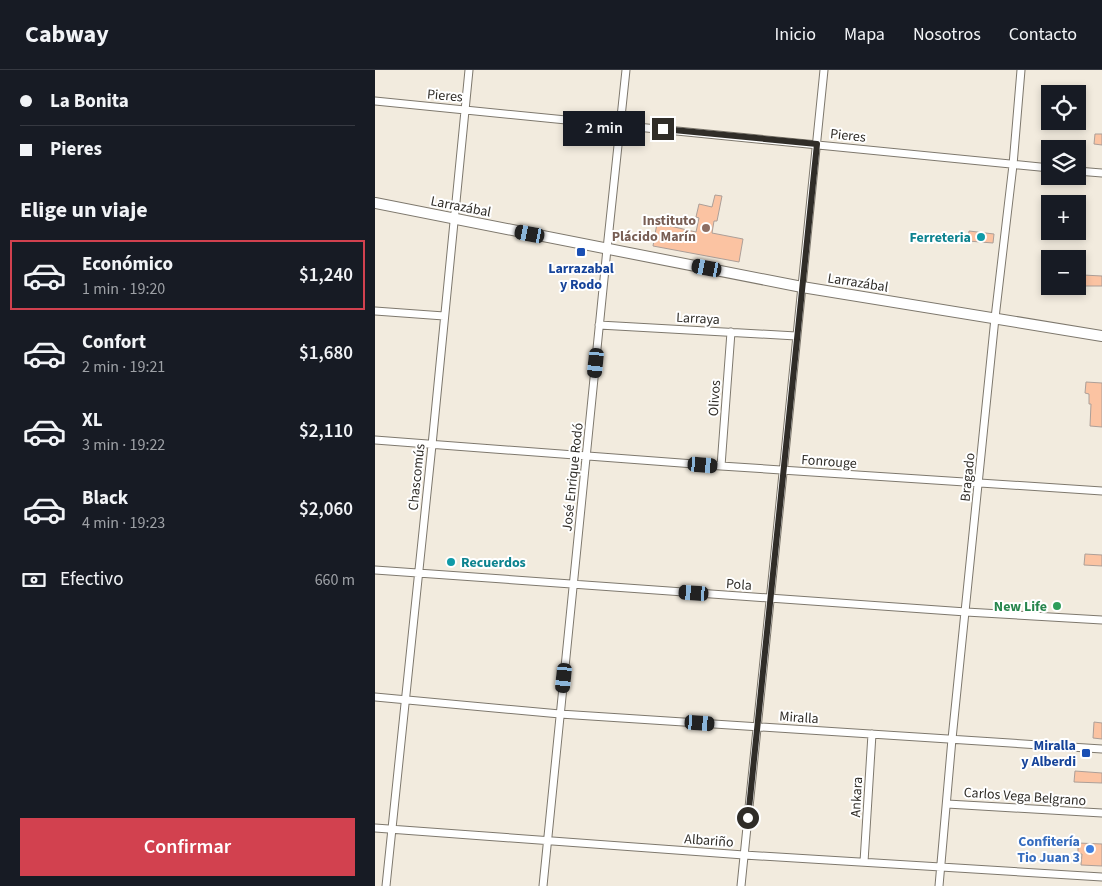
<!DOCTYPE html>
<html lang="es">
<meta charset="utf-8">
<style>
body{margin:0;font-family:"Source Sans 3",sans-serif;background:#242831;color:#f1f3f6;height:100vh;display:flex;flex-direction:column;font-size:19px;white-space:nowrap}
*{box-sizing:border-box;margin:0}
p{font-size:16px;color:#9ea1a6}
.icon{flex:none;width:28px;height:28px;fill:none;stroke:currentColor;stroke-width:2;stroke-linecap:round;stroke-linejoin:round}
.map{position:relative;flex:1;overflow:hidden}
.details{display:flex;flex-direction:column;background:#171b24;width:375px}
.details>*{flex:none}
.top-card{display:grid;align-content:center;height:110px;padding:0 20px;background:#171b24}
.controls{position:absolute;left:666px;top:15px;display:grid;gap:10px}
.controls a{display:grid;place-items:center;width:45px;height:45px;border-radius:0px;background:#171b24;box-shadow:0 2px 8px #0003;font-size:25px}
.end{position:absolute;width:22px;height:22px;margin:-11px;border:6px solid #302d28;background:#fff;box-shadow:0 0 0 2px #fff}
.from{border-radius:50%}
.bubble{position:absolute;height:35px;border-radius:0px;background:#171b24;box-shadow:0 2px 8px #0003;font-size:16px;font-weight:600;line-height:35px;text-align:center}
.car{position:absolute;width:15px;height:30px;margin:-15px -8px;border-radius:6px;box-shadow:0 0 4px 1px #0007;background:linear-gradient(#222 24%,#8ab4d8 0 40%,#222 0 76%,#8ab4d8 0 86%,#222 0)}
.top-card b{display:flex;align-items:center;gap:18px;height:48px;font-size:19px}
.top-card b+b{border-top:1px solid #363941}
.top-card i{width:12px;height:12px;background:#f1f3f6}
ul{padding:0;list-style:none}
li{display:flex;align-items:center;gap:15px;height:70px;margin:0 10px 8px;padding:0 10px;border:2px solid transparent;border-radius:0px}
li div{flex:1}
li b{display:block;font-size:19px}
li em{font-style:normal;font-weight:600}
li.on{border-color:#d2414f}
li>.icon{width:45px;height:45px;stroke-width:1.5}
h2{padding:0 20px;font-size:22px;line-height:60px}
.pay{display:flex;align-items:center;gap:12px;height:55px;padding:0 20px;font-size:19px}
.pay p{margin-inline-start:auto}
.button{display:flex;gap:10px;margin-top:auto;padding:10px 20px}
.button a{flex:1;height:58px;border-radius:0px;background:#d2414f;color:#fff;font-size:20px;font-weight:600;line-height:58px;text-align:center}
header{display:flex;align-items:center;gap:30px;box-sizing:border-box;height:70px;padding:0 25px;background:#171b24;border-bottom:1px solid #363941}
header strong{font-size:24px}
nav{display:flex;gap:28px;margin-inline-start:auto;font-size:18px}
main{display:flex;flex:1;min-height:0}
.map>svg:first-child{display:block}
.building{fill:#fbc3a2;stroke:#ac9f98}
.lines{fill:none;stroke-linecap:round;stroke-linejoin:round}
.street-casing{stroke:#7e786d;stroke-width:9}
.secondary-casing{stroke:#7e786d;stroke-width:12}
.street{stroke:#fff;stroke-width:7}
.secondary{stroke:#fff;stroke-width:10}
.route{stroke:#302d28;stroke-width:6}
.education-dot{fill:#8d6e63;stroke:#fff;stroke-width:2}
.culture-dot{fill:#0f9aa8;stroke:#fff;stroke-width:2}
.transit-dot{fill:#1a4fb4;stroke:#fff;stroke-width:2}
.leisure-dot{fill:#2e9e5b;stroke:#fff;stroke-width:2}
.shop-dot{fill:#3f7fe0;stroke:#fff;stroke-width:2}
.labels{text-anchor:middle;stroke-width:4;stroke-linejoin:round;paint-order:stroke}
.street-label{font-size:14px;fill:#302d28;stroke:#fff}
.education-label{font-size:14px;font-weight:bold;fill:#785e54;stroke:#fff;text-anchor:end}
.culture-label{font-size:14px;font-weight:bold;fill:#0d838f;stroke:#fff;text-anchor:end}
.transit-label{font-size:14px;font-weight:bold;fill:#164399;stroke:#fff}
.leisure-label{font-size:14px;font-weight:bold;fill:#27864d;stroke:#fff;text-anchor:end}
.shop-label{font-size:14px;font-weight:bold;fill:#366cbe;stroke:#fff;text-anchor:end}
</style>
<header>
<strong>Cabway</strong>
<nav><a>Inicio</a><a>Mapa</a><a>Nosotros</a><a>Contacto</a></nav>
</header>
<main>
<section class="details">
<div class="top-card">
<b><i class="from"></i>La Bonita</b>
<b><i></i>Pieres</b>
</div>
<h2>Elige un viaje</h2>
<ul>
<li class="on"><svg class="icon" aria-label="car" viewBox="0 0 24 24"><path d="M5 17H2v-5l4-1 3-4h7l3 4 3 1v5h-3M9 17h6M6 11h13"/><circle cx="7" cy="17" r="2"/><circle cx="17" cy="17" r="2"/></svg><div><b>Económico</b><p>1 min · 19:20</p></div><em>$1,240</em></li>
<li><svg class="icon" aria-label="car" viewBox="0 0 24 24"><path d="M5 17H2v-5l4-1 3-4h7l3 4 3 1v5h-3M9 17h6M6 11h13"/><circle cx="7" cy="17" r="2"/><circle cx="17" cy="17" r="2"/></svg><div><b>Confort</b><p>2 min · 19:21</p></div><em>$1,680</em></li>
<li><svg class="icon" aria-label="car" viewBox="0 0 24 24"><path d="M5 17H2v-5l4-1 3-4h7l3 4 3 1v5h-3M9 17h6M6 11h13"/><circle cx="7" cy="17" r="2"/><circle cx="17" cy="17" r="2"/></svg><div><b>XL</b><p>3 min · 19:22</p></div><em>$2,110</em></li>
<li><svg class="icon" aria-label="car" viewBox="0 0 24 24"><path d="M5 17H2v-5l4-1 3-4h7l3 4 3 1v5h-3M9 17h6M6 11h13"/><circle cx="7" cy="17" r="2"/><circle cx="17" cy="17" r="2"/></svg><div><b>Black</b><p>4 min · 19:23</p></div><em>$2,060</em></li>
</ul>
<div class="pay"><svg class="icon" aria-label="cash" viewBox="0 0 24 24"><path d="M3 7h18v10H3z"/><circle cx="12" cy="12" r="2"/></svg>Efectivo<p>660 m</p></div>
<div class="button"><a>Confirmar</a></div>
</section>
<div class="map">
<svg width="727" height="816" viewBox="0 0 727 816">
<rect width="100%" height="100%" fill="#f2ebde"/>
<path class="building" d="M720,64h7v11l-8,-1z
M340,125l7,1 -5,25h-3l-2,12 31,6 -4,23 -86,-16 4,-23 39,9 3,-14 -3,-1 3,-13 13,3z
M594,161l25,3 -1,9 -25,-2z
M708,205l19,1v10h-19z
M711,312l16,1v44l-12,-1 1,-22h-2v-10l-4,-1z
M710,484l17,1v11l-18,-1z
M719,652l8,1v16l-9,-1z
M700,701l27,2v10l-28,-1z
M703,773l24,1v22l-21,-1 1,-11h-4z"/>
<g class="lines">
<g class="street-casing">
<path id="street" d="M0,31l675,67
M702,101l25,2
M0,241l69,5
M224,255l197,11
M0,370l346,26 381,25
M346,396l10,-134
M0,500l591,42 136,8
M0,627l185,17 542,35
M572,734l155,9
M0,758l369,27 358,22
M489,792l8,-128
M11,816l46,-441 37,-375
M168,816l64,-637 19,-179
M366,816l83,-816
M564,816l13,-147 43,-421 18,-153 8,-95"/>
</g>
<g class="secondary-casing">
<path id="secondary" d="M0,133l427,84 300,49"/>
</g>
<use href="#street" class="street"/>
<use href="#secondary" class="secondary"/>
</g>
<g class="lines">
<path class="route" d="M288,59l154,15 -69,674"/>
</g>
<circle class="education-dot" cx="331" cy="158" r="5"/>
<g class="culture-dot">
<circle cx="606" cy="167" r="5"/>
<circle cx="76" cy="492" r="5"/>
</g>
<g class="transit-dot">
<rect x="201" y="177" width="10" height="10" rx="2.5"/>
<rect x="706" y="678" width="10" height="10" rx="2.5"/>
</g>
<circle class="leisure-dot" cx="682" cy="536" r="5"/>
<circle class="shop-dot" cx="715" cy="779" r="5"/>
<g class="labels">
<g class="street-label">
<text transform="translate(70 25) rotate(5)" y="5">Pieres</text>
<text transform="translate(473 65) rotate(6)" y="5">Pieres</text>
<text transform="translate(86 136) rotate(11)" y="5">Larrazábal</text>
<text transform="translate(483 212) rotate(9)" y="5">Larrazábal</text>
<text transform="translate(323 248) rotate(3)" y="5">Larraya</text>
<text transform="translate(339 328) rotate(-86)" y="5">Olivos</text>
<text transform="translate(454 391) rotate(4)" y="5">Fonrouge</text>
<text transform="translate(41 407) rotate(-84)" y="5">Chascomús</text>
<text transform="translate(197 407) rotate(-84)" y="5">José Enrique Rodó</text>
<text transform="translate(592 407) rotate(-84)" y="5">Bragado</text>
<text transform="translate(364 514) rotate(4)" y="5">Pola</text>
<text transform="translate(424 647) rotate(4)" y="5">Miralla</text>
<text transform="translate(650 726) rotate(4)" y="5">Carlos Vega Belgrano</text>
<text transform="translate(481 727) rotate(-87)" y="5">Ankara</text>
<text transform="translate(334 770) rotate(4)" y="5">Albariño</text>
</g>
<g class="education-label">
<text x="321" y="155">Instituto<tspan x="321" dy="16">Plácido Marín</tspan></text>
</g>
<g class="culture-label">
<text x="596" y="172">Ferreteria</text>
<text x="86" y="497" text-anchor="start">Recuerdos</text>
</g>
<g class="transit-label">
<text x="206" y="203">Larrazabal<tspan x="206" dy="16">y Rodo</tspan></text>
<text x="701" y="680" text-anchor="end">Miralla<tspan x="701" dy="16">y Alberdi</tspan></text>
</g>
<g class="leisure-label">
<text x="672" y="541">New Life</text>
</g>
<g class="shop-label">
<text x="705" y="776">Confitería<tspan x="705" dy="16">Tio Juan 3</tspan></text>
</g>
</g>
</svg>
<div class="controls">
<a><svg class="icon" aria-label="locate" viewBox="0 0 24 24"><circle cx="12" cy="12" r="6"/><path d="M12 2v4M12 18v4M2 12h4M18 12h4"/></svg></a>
<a><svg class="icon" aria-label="layers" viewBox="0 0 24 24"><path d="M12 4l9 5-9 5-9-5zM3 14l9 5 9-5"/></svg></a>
<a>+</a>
<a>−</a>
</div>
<i class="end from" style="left:373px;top:748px"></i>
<i class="end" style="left:288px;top:59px"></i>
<div class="bubble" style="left:188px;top:41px;width:82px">2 min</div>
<i class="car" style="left:155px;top:164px;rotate:281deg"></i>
<i class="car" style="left:332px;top:198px;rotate:281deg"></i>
<i class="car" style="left:221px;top:293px;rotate:186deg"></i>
<i class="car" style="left:328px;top:395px;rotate:95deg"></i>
<i class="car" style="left:319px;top:523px;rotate:274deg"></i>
<i class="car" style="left:189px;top:608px;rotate:186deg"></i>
<i class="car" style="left:325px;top:653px;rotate:94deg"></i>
</div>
</main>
